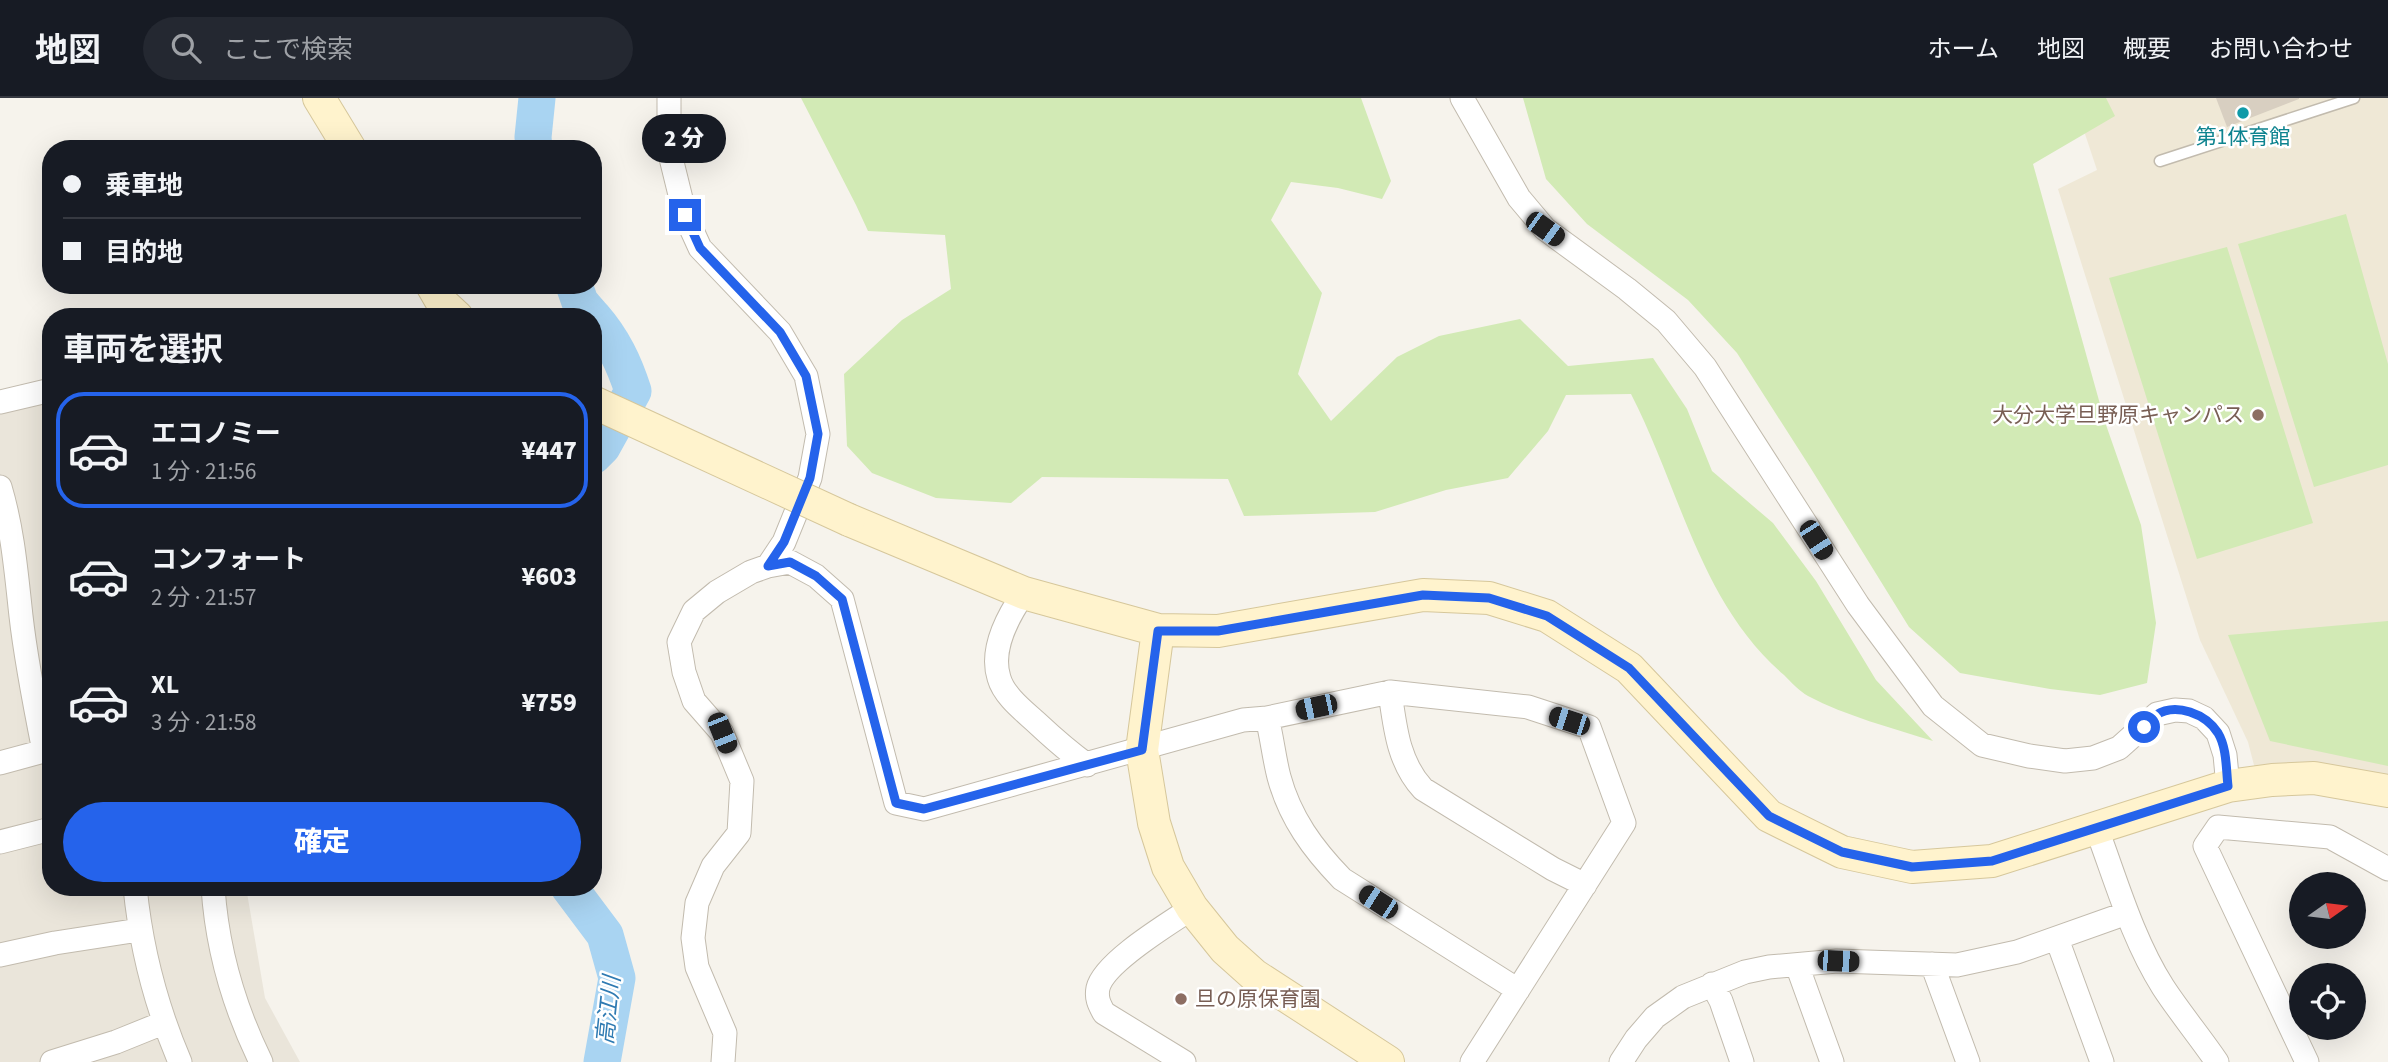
<!DOCTYPE html>
<html lang="ja">
<meta charset="utf-8">
<style>
body{margin:0;font-family:"Source Sans 3","Noto Sans JP",sans-serif;background:#242831;color:#f1f3f6;height:100vh;display:flex;flex-direction:column;font-size:26px;white-space:nowrap}
*{box-sizing:border-box;margin:0}
p{font-size:23px;color:#9ea1a6}
.icon{flex:none;width:38px;height:38px;fill:none;stroke:currentColor;stroke-width:2;stroke-linecap:round;stroke-linejoin:round}
.map{position:relative;flex:1;overflow:hidden}
.details{position:absolute;left:42px;top:210px;width:560px;height:588px;display:flex;flex-direction:column;background:#171b24;border-radius:28px;box-shadow:0 7px 28px #0002}
.details>*{flex:none}
.guide{position:absolute;left:42px;top:42px;width:560px;height:154px;border-radius:28px;box-shadow:0 7px 28px #0002;display:grid;align-content:center;height:154px;padding:0 21px;background:#171b24}
.needle{width:46px;rotate:76deg}
.fabs{position:absolute;left:2289px;top:774px;display:grid;gap:14px}
.fabs a{display:grid;place-items:center;width:77px;height:77px;border-radius:50%;background:#171b24;box-shadow:0 7px 28px #0002;font-size:35px}
.end{position:absolute;width:32px;height:32px;margin:-16px;border:9px solid #2563eb;background:#fff;box-shadow:0 0 0 4px #fff}
.from{border-radius:50%}
.bubble{position:absolute;height:49px;border-radius:24px;background:#171b24;box-shadow:0 7px 28px #0002;font-size:23px;font-weight:800;line-height:49px;text-align:center}
.car{position:absolute;width:21px;height:42px;margin:-21px -10px;border-radius:9px;box-shadow:0 0 5px 2px #0007;background:linear-gradient(#222 24%,#8ab4d8 0 40%,#222 0 76%,#8ab4d8 0 86%,#222 0)}
.guide b{display:flex;align-items:center;gap:24px;height:66px;font-size:26px}
.guide b+b{border-top:2px solid #363941}
.guide i{width:18px;height:18px;background:#f1f3f6}
ul{padding:0;list-style:none}
li{display:flex;align-items:center;gap:21px;height:116px;margin:0 14px 10px;padding:0 7px;border:4px solid transparent;border-radius:28px}
li div{flex:1}
li b{display:block;font-size:26px}
li em{font-style:normal;font-weight:800}
li.on{border-color:#2563eb}
li>.icon{width:63px;height:63px;stroke-width:1.5}
h2{padding:0 21px;font-size:32px;line-height:84px}
.cta{display:flex;gap:14px;margin-top:auto;padding:14px 21px}
.cta a{flex:1;height:80px;border-radius:42px;background:#2563eb;color:#fff;font-size:28px;font-weight:800;line-height:80px;text-align:center}
header{display:flex;align-items:center;gap:42px;box-sizing:border-box;height:98px;padding:0 35px;background:#171b24;border-bottom:2px solid #363941}
header strong{font-size:33px}
nav{display:flex;gap:38px;margin-inline-start:auto;font-size:24px}
.search{width:490px;height:63px;background:#242831;display:flex;align-items:center;gap:18px;box-sizing:border-box;padding:0 24px;border-radius:38px;color:#9ea1a6;font-size:26px}
.map>svg:first-child{display:block}
.residential{fill:#eae5da}
.education{fill:#efe8d6}
.green{fill:#d2eab5}
.lines{fill:none;stroke-linecap:round;stroke-linejoin:round}
.river{stroke:#a9d4f2;stroke-width:37}
.building{fill:#d8cfc1}
.lane-casing{stroke:#c2bbae;stroke-width:13}
.street-casing{stroke:#c2bbae;stroke-width:25}
.secondary-casing{stroke:#d6c79b;stroke-width:34}
.lane{stroke:#fff;stroke-width:10}
.street{stroke:#fff;stroke-width:23}
.secondary{stroke:#fff3cd;stroke-width:32}
.secondary-bridge-casing{stroke:#d6c79b;stroke-width:34;stroke-linecap:butt}
.secondary-bridge{stroke:#fff3cd;stroke-width:32}
.route{stroke:#2563eb;stroke-width:9}
.culture-dot{fill:#0f9aa8;stroke:#fff;stroke-width:2.5}
.education-dot{fill:#8d6e63;stroke:#fff;stroke-width:2.5}
.labels{text-anchor:middle;stroke-width:5;stroke-linejoin:round;paint-order:stroke}
.culture-label{font-size:21px;fill:#0d838f;stroke:#fff}
.education-label{font-size:21px;fill:#785e54;stroke:#fff;text-anchor:end}
.water-label{font-size:23px;font-style:italic;fill:#2e7ab2;stroke:#fff}
</style>
<header>
<strong>地図</strong>
<div class="search"><svg class="icon" aria-label="search" viewBox="0 0 24 24"><circle cx="10" cy="10" r="6"/><path d="M15 15l6 6"/></svg>ここで検索</div>
<nav><a>ホーム</a><a>地図</a><a>概要</a><a>お問い合わせ</a></nav>
</header>
<div class="map">
<svg width="2388" height="964" viewBox="0 0 2388 964">
<rect width="100%" height="100%" fill="#f6f3ec"/>
<path class="residential" d="M51,283v506h195l19,111 35,64h-300v-665z"/>
<path class="education" d="M2073,0h315v679l-133,-8 -7,-27 -48,-102 -142,-451 39,-19z"/>
<path class="green" d="M801,0h560l30,83 -9,18 -44,-11 -47,-6 -20,38 51,73 -24,81 33,47 66,-64 42,-21 81,-17 48,47 85,-8 34,51 25,62 61,52 43,58 60,99 57,61c-41,-13 -87,-25 -125,-45 -9,-5 -17,-14 -24,-21 -84,-72 -104,-186 -153,-281l-65,1 -18,36 -40,47 -62,12 -71,22 -131,4 -16,-37 -186,-2 -31,26 -75,-5 -64,-25 -25,-27 -3,-72 58,-54 49,-31 -6,-54 -77,-4 -12,-26z
M1523,0h583l9,18 -82,48 72,258 36,103 15,98 -9,60 -47,12 -50,-6 -90,-16 -51,-46 -99,-160 -73,-114 -49,-53 -101,-76 -41,-45z
M2346,116l42,150v101l-74,22 -76,-243z
M2227,149l86,276 -116,36 -88,-281z
M2388,523v145l-118,-25 -42,-106z"/>
<g class="lines">
<path class="river" d="M534,51l-1,-12 4,-39
M574,187l6,17 13,15
M593,219c20,23 31,46 40,74l-31,56 -9,9
M569,789l36,48 12,43 -15,84"/>
</g>
<path class="building" d="M2216,0h83v1l-72,28z"/>
<g class="lines">
<g class="lane-casing">
<path id="lane" d="M2160,63l194,-63"/>
</g>
<g class="street-casing">
<path id="street" d="M669,0v52l16,65 15,33 80,84 26,44 12,58 -8,44 -26,64 -16,24
M1462,0l57,100 26,31 82,60 39,32 39,46 153,238 75,101 49,39 47,11 36,5 28,-3 26,-10 38,-34 18,-4 14,1 15,7 14,15 7,22 3,31
M0,304l51,-12
M0,389c13,44 16,84 21,129 5,45 14,90 23,135l-44,12
M1024,495c-16,23 -34,57 -25,85 5,18 25,33 38,45 16,15 32,29 50,42
M1390,594c5,35 8,70 33,97l130,80 32,16
M1267,620c5,19 7,40 12,59 11,41 34,72 63,102l176,111
M2096,729c20,53 36,111 67,160 17,26 37,50 54,75
M0,744l51,-13
M135,789c6,61 21,119 45,175
M213,789c4,62 21,120 48,175
M2057,841l45,123
M0,857l55,-12 84,-13
M1932,866l36,98
M1797,867l35,97
M1712,886l9,17 21,61
M52,964l64,-20 47,-19
M723,964l2,-29 -28,-66 -4,-29 4,-35 16,-37 26,-33 3,-52 -20,-48 -28,-32 -10,-29 -5,-30 15,-31 23,-19 34,-20 17,-6 22,-4 26,14 26,23 54,204 28,6 319,-89 24,-2 123,-26 138,15 61,20 35,96 -152,239
M1184,964l-80,-49c-5,-9 -8,-15 -6,-25 6,-26 72,-65 94,-80
M1621,964l15,-23 19,-22 28,-20 62,-25 24,-5 68,-6 120,4 60,-13 110,-39
M2307,964l-102,-216 13,-19 112,10 58,32"/>
</g>
<g class="secondary-casing">
<path id="secondary" d="M319,0l31,51
M432,187l11,19 14,13
M849,422l175,73 134,37 60,1 205,-36 66,3 58,18 82,52 140,148 73,36 70,15 80,-6 236,-75 44,-6 42,-2 74,13
M1158,532l-16,120 12,73 14,44 24,41 33,41 29,26 134,87"/>
</g>
<use href="#lane" class="lane"/>
<use href="#street" class="street"/>
<use href="#secondary" class="secondary"/>
<g class="secondary-bridge-casing">
<path id="secondary-bridge" d="M593,304l256,118"/>
</g>
<use href="#secondary-bridge" class="secondary-bridge"/>
</g>
<g class="lines">
<path class="route" d="M685,117l15,33 80,84 26,44 12,58 -8,44 -26,64 -16,24 22,-4 26,14 26,23 54,204 28,6 218,-59 16,-119h60l205,-36 66,3 58,18 82,52 140,148 73,36 70,15 80,-6 236,-75c-2,-17 -1,-38 -10,-53 -12,-19 -42,-31 -62,-18 -4,3 -8,8 -12,12"/>
</g>
<circle class="culture-dot" cx="2243" cy="15" r="7"/>
<g class="education-dot">
<circle cx="2258" cy="317" r="7"/>
<circle cx="1181" cy="901" r="7"/>
</g>
<g class="labels">
<g class="culture-label">
<text x="2243" y="46">第1体育館</text>
</g>
<g class="education-label">
<text x="2244" y="324">大分大学旦野原キャンパス</text>
<text x="1195" y="908" text-anchor="start">旦の原保育園</text>
</g>
<g class="water-label">
<text transform="translate(608 912) rotate(-84)" y="8">高江川</text>
</g>
</g>
</svg>
<div class="fabs">
<a><svg class="needle" viewBox="-14 -14 28 28"><path d="M0-13l5 13h-10z" fill="#e53935"/><path d="M0 13l5-13h-10z" fill="#9ea1a6"/></svg></a>
<a><svg class="icon" aria-label="locate" viewBox="0 0 24 24"><circle cx="12" cy="12" r="6"/><path d="M12 2v4M12 18v4M2 12h4M18 12h4"/></svg></a>
</div>
<i class="end from" style="left:2144px;top:629px"></i>
<i class="end" style="left:685px;top:117px"></i>
<div class="bubble" style="left:642px;top:16px;width:84px">2 分</div>
<i class="car" style="left:1545px;top:131px;rotate:126deg"></i>
<i class="car" style="left:1816px;top:442px;rotate:147deg"></i>
<i class="car" style="left:1316px;top:609px;rotate:258deg"></i>
<i class="car" style="left:1569px;top:623px;rotate:288deg"></i>
<i class="car" style="left:722px;top:635px;rotate:158deg"></i>
<i class="car" style="left:1378px;top:804px;rotate:303deg"></i>
<i class="car" style="left:1838px;top:863px;rotate:92deg"></i>
<div class="guide">
<b><i class="from"></i>乗車地</b>
<b><i></i>目的地</b>
</div>
<section class="details">
<h2>車両を選択</h2>
<ul>
<li class="on"><svg class="icon" aria-label="car" viewBox="0 0 24 24"><path d="M5 17H2v-5l4-1 3-4h7l3 4 3 1v5h-3M9 17h6M6 11h13"/><circle cx="7" cy="17" r="2"/><circle cx="17" cy="17" r="2"/></svg><div><b>エコノミー</b><p>1 分 · 21:56</p></div><em>¥447</em></li>
<li><svg class="icon" aria-label="car" viewBox="0 0 24 24"><path d="M5 17H2v-5l4-1 3-4h7l3 4 3 1v5h-3M9 17h6M6 11h13"/><circle cx="7" cy="17" r="2"/><circle cx="17" cy="17" r="2"/></svg><div><b>コンフォート</b><p>2 分 · 21:57</p></div><em>¥603</em></li>
<li><svg class="icon" aria-label="car" viewBox="0 0 24 24"><path d="M5 17H2v-5l4-1 3-4h7l3 4 3 1v5h-3M9 17h6M6 11h13"/><circle cx="7" cy="17" r="2"/><circle cx="17" cy="17" r="2"/></svg><div><b>XL</b><p>3 分 · 21:58</p></div><em>¥759</em></li>
</ul>
<div class="cta"><a>確定</a></div>
</section>
</div>
